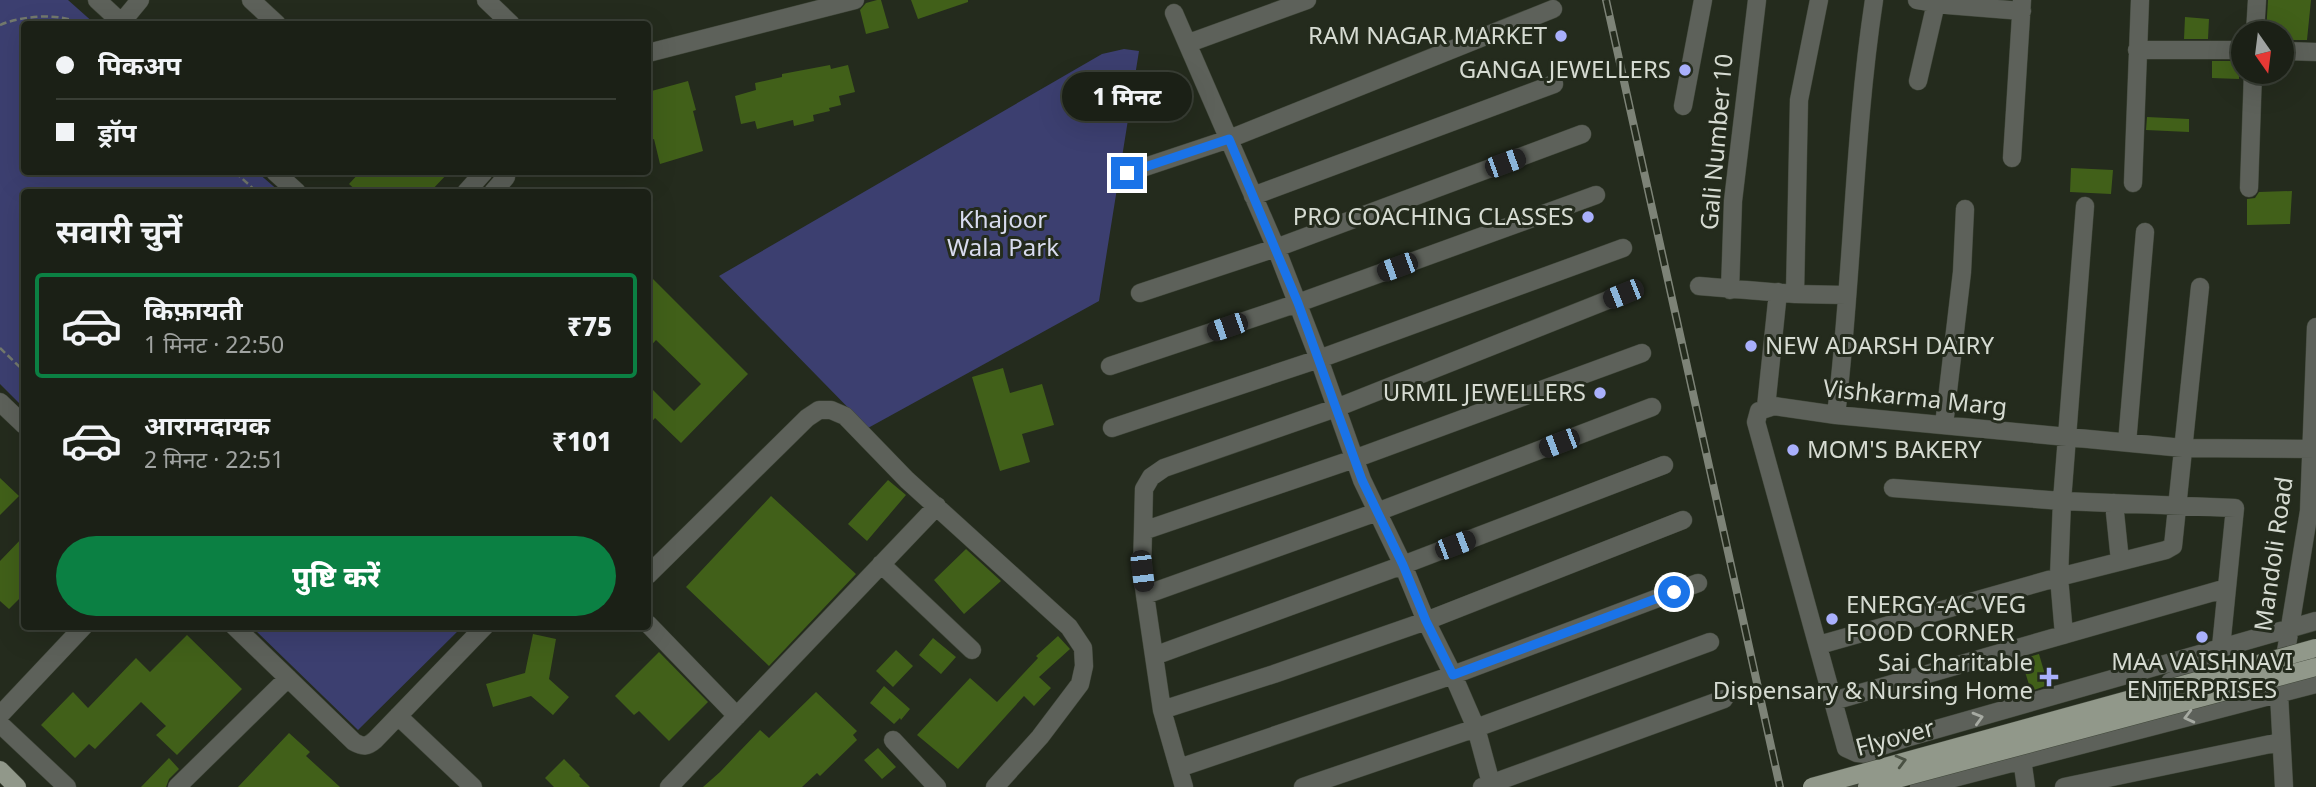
<!DOCTYPE html>
<html lang="hi">
<meta charset="utf-8">
<style>
body{margin:0;font-family:"Noto Sans","Noto Sans Devanagari",sans-serif;background:#282d23;color:#f1f3f6;height:100vh;display:flex;flex-direction:column;font-size:26px;white-space:nowrap}
*{box-sizing:border-box;margin:0}
p{font-size:23px;color:#a0a3a1}
.icon{flex:none;width:38px;height:38px;fill:none;stroke:currentColor;stroke-width:2;stroke-linecap:round;stroke-linejoin:round}
.map{position:relative;flex:1;overflow:hidden}
.side{position:absolute;left:21px;top:189px;width:630px;height:441px;display:flex;flex-direction:column;background:#1b2016;border-radius:7px;box-shadow:0 7px 28px #0002,0 0 0 2px #393e35}
.side>*{flex:none}
.hud{position:absolute;left:21px;top:21px;width:630px;height:154px;border-radius:7px;box-shadow:0 7px 28px #0002,0 0 0 2px #393e35;display:grid;align-content:center;height:154px;padding:0 35px;background:#1b2016}
.needle{width:46px;rotate:166deg}
.controls{position:absolute;left:2231px;top:21px;display:grid;gap:14px}
.controls a{display:grid;place-items:center;width:63px;height:63px;border-radius:50%;background:#1b2016;box-shadow:0 7px 28px #0002,0 0 0 2px #393e35;font-size:35px}
.end{position:absolute;width:32px;height:32px;margin:-16px;border:9px solid #1a73e8;background:#fff;box-shadow:0 0 0 4px #fff}
.from{border-radius:50%}
.bubble{position:absolute;height:49px;border-radius:24px;background:#1b2016;box-shadow:0 7px 28px #0002,0 0 0 2px #393e35;font-size:23px;font-weight:800;line-height:49px;text-align:center}
.car{position:absolute;width:21px;height:42px;margin:-21px -10px;border-radius:9px;box-shadow:0 0 5px 2px #0007;background:linear-gradient(#222 24%,#8ab4d8 0 40%,#222 0 76%,#8ab4d8 0 86%,#222 0)}
.hud b{display:flex;align-items:center;gap:24px;height:66px;font-size:26px}
.hud b+b{border-top:2px solid #393e35}
.hud i{width:18px;height:18px;background:#f1f3f6}
ul{padding:0;list-style:none}
li{display:flex;align-items:center;gap:21px;height:105px;margin:0 14px 10px;padding:0 21px;border:4px solid transparent;border-radius:7px}
li div{flex:1}
li b{display:block;font-size:26px}
li em{font-style:normal;font-weight:800}
li.current{border-color:#0b8043}
li>.icon{width:63px;height:63px;stroke-width:1.5}
h2{padding:0 35px;font-size:32px;line-height:84px}
.button{display:flex;gap:14px;margin-top:auto;padding:14px 35px}
.button a{flex:1;height:80px;border-radius:42px;background:#0b8043;color:#fff;font-size:28px;font-weight:800;line-height:80px;text-align:center}
.map>svg:first-child{display:block}
.green{fill:#3c3f70}
.building{fill:#416019}
.lines{fill:none;stroke-linecap:round;stroke-linejoin:round}
.minor-tunnel{stroke:#3f4538;stroke-width:18;stroke-dasharray:18 9;stroke-linecap:butt}
.minor-casing{stroke:#40473a;stroke-width:19}
.major-casing{stroke:#40473a;stroke-width:19}
.path{stroke:#73796d;stroke-width:2.5;stroke-dasharray:7 3.5;stroke-linecap:butt}
.minor{stroke:#5d615a;stroke-width:18}
.major{stroke:#91988a;stroke-width:18}
.rail-casing{stroke:#7d8377;stroke-width:8}
.rail{stroke:#242b1d;stroke-width:5;stroke-dasharray:16;stroke-linecap:butt}
.major-bridge-casing{stroke:#40473a;stroke-width:19;stroke-linecap:butt}
.major-bridge{stroke:#91988a;stroke-width:18}
.oneway{stroke:#a6aaa2}
.oneway2{stroke:#4a5143}
.route{stroke:#1a73e8;stroke-width:9}
.poi-dot{fill:#a9b0fc;stroke:#242b1d;stroke-width:2.5}
.labels{text-anchor:middle;stroke-width:6;stroke-linejoin:round;paint-order:stroke}
.poi-label{font-size:24px;fill:#d6dbd2;stroke:#242b1d;text-anchor:end}
.street-label{font-size:24px;fill:#d6dbd2;stroke:#242b1d}
.park-label{font-size:24px;fill:#d8dbee;stroke:#242b1d}
</style>
<div class="map">
<svg width="2316" height="787" viewBox="0 0 2316 787">
<rect width="100%" height="100%" fill="#242b1d"/>
<path class="green" d="M0,0h68l27,24h-71v148h233l23,20h-256v216l-24,-24z
M1124,49l15,2 -40,250 -231,127 -149,-152 383,-222z
M252,627h210l-104,103z"/>
<path class="building" d="M877,0h4l8,28 -23,6 -6,-24 6,-7z
M911,0h57v2l-50,17z
M2268,0h43l-4,40h-25v-7h-16z
M2185,17l24,2 -1,20h-24z
M2212,61h27v18l-27,-1z
M830,65l1,4 17,-4 7,27 -16,4 2,9 -12,3 1,3 -17,4 1,6 -20,5 -1,-6 -36,9 -2,-8 -14,3 -6,-28 21,-6 -1,-7 27,-6v-3z
M688,81l8,29 -3,1 10,40 -43,13 -6,-25 -6,2v-23l5,-2 -5,-24z
M2147,117l42,2v13l-43,-2z
M2071,168l42,2 -2,24 -41,-2z
M360,172h89l-19,20h-72l-9,-8z
M2292,191l-2,33 -43,1v-26l8,-1 4,-6z
M648,274l100,100 -67,69 -26,-25 -7,8v-41l26,26 27,-27 -45,-44 -8,9z
M1003,368l7,25 32,-9 12,41 -32,9 8,28 -30,9 -28,-94z
M0,478l19,18 -19,19z
M888,480l18,15 -39,46 -19,-17z
M771,496l85,78 -87,92 -83,-79z
M24,536v58l-15,15 -9,-8v-40z
M966,549l35,32 -37,33 -30,-34z
M533,634l23,5 -7,40 20,18 -16,18 -22,-19 -38,11 -7,-23 39,-11z
M187,635l55,54 -65,66 -21,-20 10,-9 -25,-24 -46,47 -6,-5 -14,14 -34,-33 32,-33 15,16 48,-50 14,14z
M1058,636l12,13 -31,28 12,11 -17,18 -10,-10 -66,73 -41,-34 53,-57 27,24 41,-44 -2,-2z
M933,638l23,19 -15,17 -22,-19z
M896,650l17,16 -20,21 -17,-16z
M659,652l49,50 -39,39 -30,-30 -5,4 -19,-19z
M2039,654l9,31 -17,6 -10,-32z
M884,686l26,23 -9,11 -1,-2 -6,6 -24,-21z
M816,692l41,39 -4,4 4,5 -37,36 -3,-3 -15,14h-99l17,-15 40,-42 9,8z
M289,733l21,19 -4,4 34,31h-102z
M878,748l18,19 -14,12 -18,-19z
M169,758l10,11 -10,10 -3,8h-25z
M564,759l16,16 -1,1 11,11h-36l-9,-9z"/>
<g class="lines">
<path class="minor-tunnel" d="M1848,787l34,-10"/>
<g class="minor-casing">
<path id="minor" d="M97,0l26,24
M251,0l26,24
M486,0l25,24
M1917,0l30,5 75,6
M1174,13l102,235 43,111 43,121 41,85 23,56 27,54 23,53 16,59
M121,23l19,-23
M2255,33l2,-33
M1189,43l118,-43
M2137,50h107
M2282,51l34,1
M648,53l207,-53
M1918,81l18,-78
M1683,106l20,-106
M2012,158l10,-158
M275,172l22,20
M1127,173l102,-34 324,-130
M2133,183l7,-183
M2249,188l4,-116
M466,192l18,-20
M493,192l13,-15
M1253,196l301,-112
M1699,286l96,8 51,1
M1730,290l3,-89 24,-201
M1140,293l136,-45 306,-114
M1795,294l4,-194 20,-100
M1110,366l188,-63 298,-108
M0,402l24,23
M1766,407l12,-115
M1836,415c17,-138 17,-277 38,-415
M1944,425l18,-153 3,-63
M1112,428l207,-69 304,-111
M2127,443l18,-211
M2316,449l-133,-1 -347,-33 -62,-9 -15,5 -3,11 90,326 11,5 11,1 2,-4 39,-13 407,-116
M1893,488l169,13 173,7 -14,139
M2114,503l6,58
M1143,531l211,-72 288,-106
M881,564l91,86
M648,575l159,-157 12,-8h12l14,6 62,64 162,147 14,21 1,18 -4,18 -40,53 -45,50
M1145,595l232,-83 275,-105
M648,624l89,92
M234,626l120,116c9,5 13,5 21,-2l110,-114
M2064,635l-5,-58 3,-76 23,-295
M1819,645l240,-68 107,-27 7,-4 27,-259
M1154,656l249,-91 261,-100
M2170,682l24,-10 19,-22
M1833,701l394,-113
M1162,710l112,-36 152,-53 257,-101
M0,715l84,-89
M398,716l75,71
M0,724l67,63
M893,740l44,47
M2022,759l4,28
M1179,768l274,-93 245,-92
M177,787l111,-109
M669,787l268,-281
M1184,787l-22,-77 -17,-115 -3,-24 2,-82 7,-12 13,-9 172,-60 287,-114
M1303,787l173,-59 234,-86
M1482,787l242,-88
M1919,787l397,-103
M2064,787l216,-45
M2284,787l-5,-93 30,-183 7,-184"/>
</g>
<g class="major-casing">
<path id="major" d="M0,770l17,17"/>
</g>
<path class="path" d="M0,25c20,-9 62,-13 80,-1
M235,172l22,20
M0,348l24,23"/>
<use href="#minor" class="minor"/>
<use href="#major" class="major"/>
<g class="rail-casing">
<path id="rail" d="M1606,0l174,787"/>
</g>
<use href="#rail" class="rail"/>
<g class="major-bridge-casing">
<path id="major-bridge" d="M1812,787l504,-139
M1867,787l449,-120"/>
</g>
<use href="#major-bridge" class="major-bridge"/>
</g>
<defs><path id="oneway-chevron" d="M-2-3.5L2.5 0L-2 3.5" fill="none" stroke-width="1.6" stroke-linecap="round" stroke-linejoin="round" transform="scale(1.75)"/></defs>
<g class="oneway">
<use href="#oneway-chevron" transform="translate(2189 717) rotate(166)"/>
<use href="#oneway-chevron" transform="translate(1978 718) rotate(-16)"/>
</g>
<use class="oneway2" href="#oneway-chevron" transform="translate(1901 761) rotate(-15)"/>
<g class="lines">
<path class="route" d="M1127,173l102,-34 69,164 64,177 41,85 23,56 27,54 221,-83"/>
</g>
<g class="poi-dot">
<circle cx="1561" cy="36" r="7"/>
<circle cx="1685" cy="70" r="7"/>
<circle cx="1588" cy="217" r="7"/>
<circle cx="1751" cy="346" r="7"/>
<circle cx="1600" cy="393" r="7"/>
<circle cx="1793" cy="450" r="7"/>
<circle cx="1832" cy="619" r="7"/>
<circle cx="2202" cy="637" r="7"/>
<path d="M2045.5 666.5h7v7h7v7h-7v7h-7v-7h-7v-7h7z"/>
</g>
<g class="labels">
<g class="poi-label">
<text x="1547" y="44">RAM NAGAR MARKET</text>
<text x="1671" y="78">GANGA JEWELLERS</text>
<text x="1574" y="225">PRO COACHING CLASSES</text>
<text x="1765" y="354" text-anchor="start">NEW ADARSH DAIRY</text>
<text x="1586" y="401">URMIL JEWELLERS</text>
<text x="1807" y="458" text-anchor="start">MOM'S BAKERY</text>
<text x="1846" y="613" text-anchor="start">ENERGY-AC VEG<tspan x="1846" dy="28">FOOD CORNER</tspan></text>
<text x="2202" y="670" text-anchor="middle">MAA VAISHNAVI<tspan x="2202" dy="28">ENTERPRISES</tspan></text>
<text x="2033" y="671">Sai Charitable<tspan x="2033" dy="28">Dispensary &amp; Nursing Home</tspan></text>
</g>
<g class="street-label">
<text transform="translate(1717 142) rotate(-85)" y="8">Gali Number 10</text>
<text transform="translate(1915 398) rotate(6)" y="8">Vishkarma Marg</text>
<text transform="translate(2274 554) rotate(-82)" y="8">Mandoli Road</text>
<text transform="translate(1895 738) rotate(-15)" y="8">Flyover</text>
</g>
<g class="park-label">
<text x="1003" y="228">Khajoor<tspan x="1003" dy="28">Wala Park</tspan></text>
</g>
</g>
</svg>
<div class="controls">
<a><svg class="needle" viewBox="-14 -14 28 28"><path d="M0-13l5 13h-10z" fill="#e53935"/><path d="M0 13l5-13h-10z" fill="#a0a3a1"/></svg></a>
</div>
<i class="end from" style="left:1674px;top:592px"></i>
<i class="end" style="left:1127px;top:173px"></i>
<div class="bubble" style="left:1062px;top:72px;width:130px">1 मिनट</div>
<i class="car" style="left:1505px;top:163px;rotate:70deg"></i>
<i class="car" style="left:1397px;top:267px;rotate:250deg"></i>
<i class="car" style="left:1623px;top:294px;rotate:248deg"></i>
<i class="car" style="left:1227px;top:327px;rotate:251deg"></i>
<i class="car" style="left:1559px;top:443px;rotate:249deg"></i>
<i class="car" style="left:1455px;top:545px;rotate:69deg"></i>
<i class="car" style="left:1142px;top:571px;rotate:173deg"></i>
<div class="hud">
<b><i class="from"></i>पिकअप</b>
<b><i></i>ड्रॉप</b>
</div>
<section class="side">
<h2>सवारी चुनें</h2>
<ul>
<li class="current"><svg class="icon" aria-label="car" viewBox="0 0 24 24"><path d="M5 17H2v-5l4-1 3-4h7l3 4 3 1v5h-3M9 17h6M6 11h13"/><circle cx="7" cy="17" r="2"/><circle cx="17" cy="17" r="2"/></svg><div><b>किफ़ायती</b><p>1 मिनट · 22:50</p></div><em>₹75</em></li>
<li><svg class="icon" aria-label="car" viewBox="0 0 24 24"><path d="M5 17H2v-5l4-1 3-4h7l3 4 3 1v5h-3M9 17h6M6 11h13"/><circle cx="7" cy="17" r="2"/><circle cx="17" cy="17" r="2"/></svg><div><b>आरामदायक</b><p>2 मिनट · 22:51</p></div><em>₹101</em></li>
</ul>
<div class="button"><a>पुष्टि करें</a></div>
</section>
</div>
